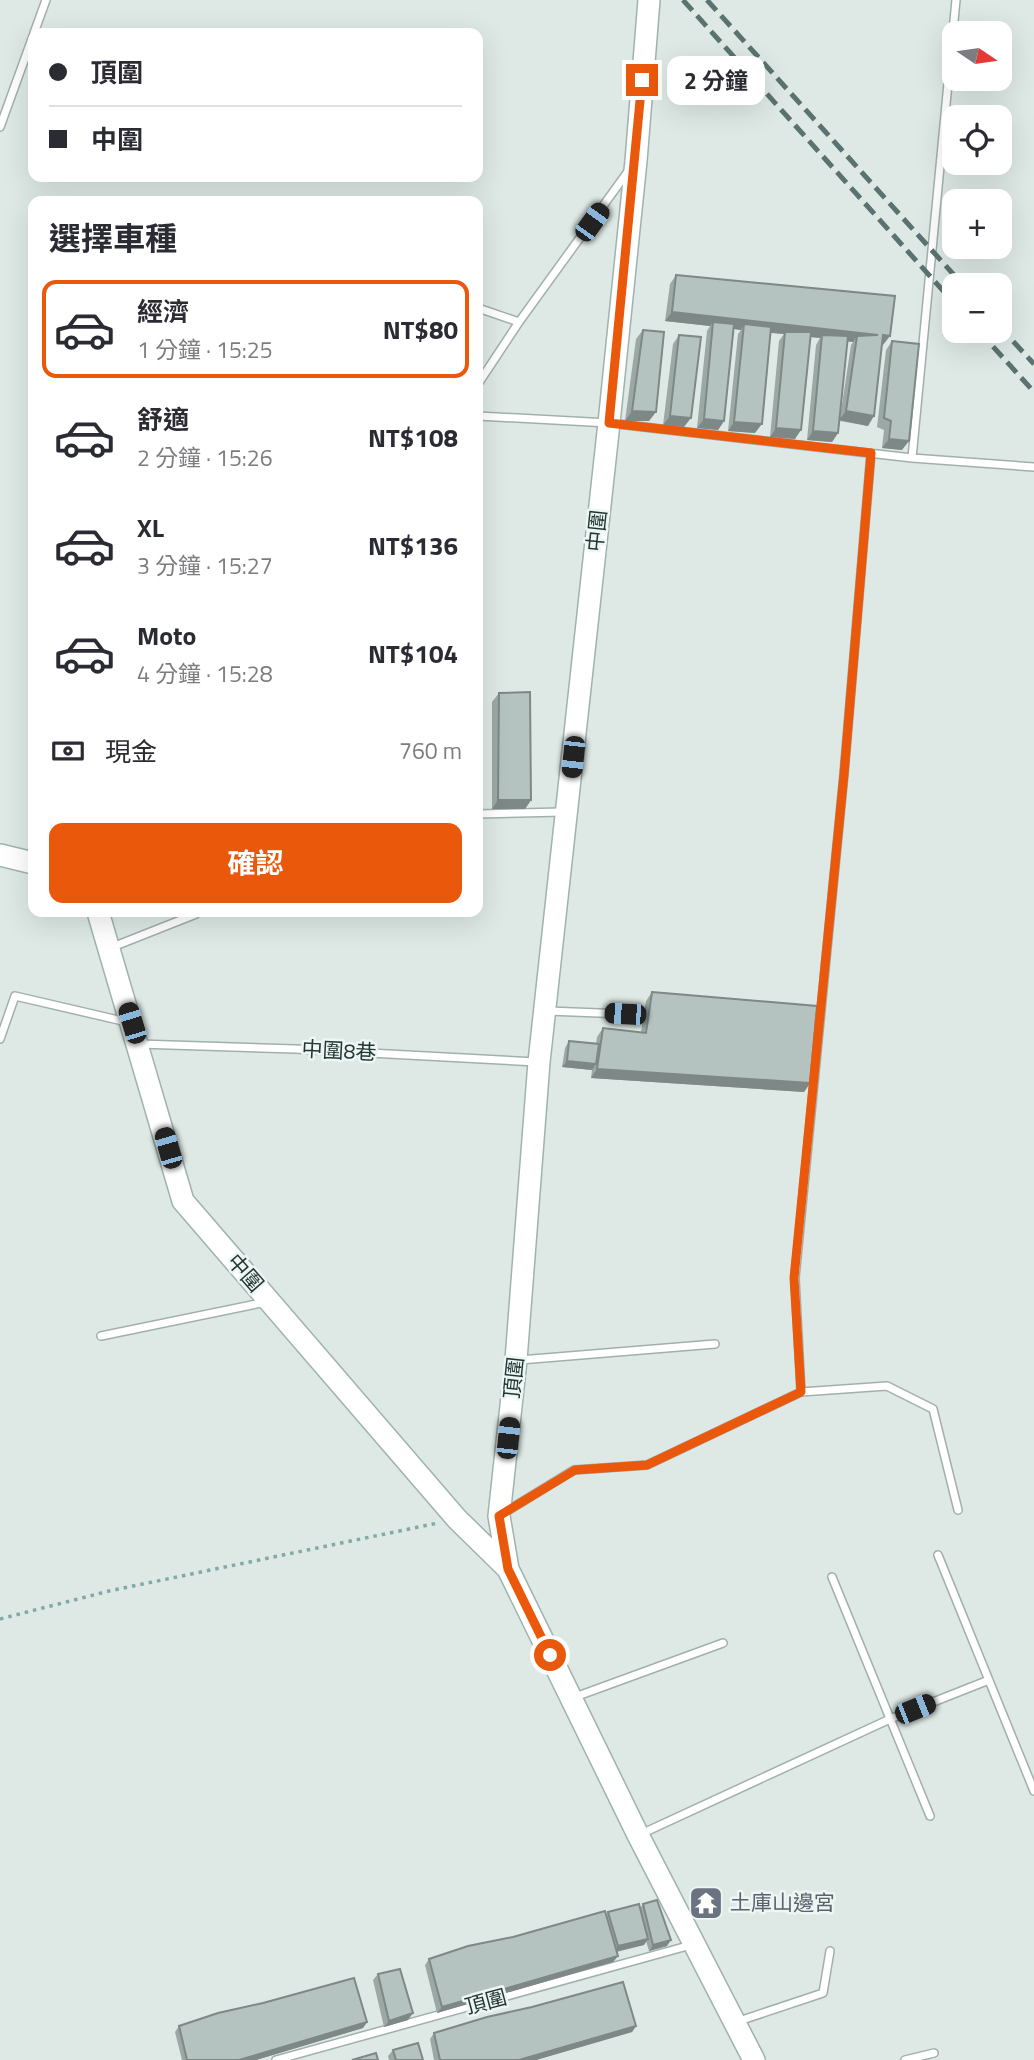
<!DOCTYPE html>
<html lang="zh-TW">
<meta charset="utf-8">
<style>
body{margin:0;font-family:"Titillium Web","Noto Sans TC",sans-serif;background:#f7f7f7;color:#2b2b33;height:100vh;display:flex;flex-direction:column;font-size:26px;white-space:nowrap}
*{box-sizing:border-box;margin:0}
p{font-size:23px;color:#7c7c81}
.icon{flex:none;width:38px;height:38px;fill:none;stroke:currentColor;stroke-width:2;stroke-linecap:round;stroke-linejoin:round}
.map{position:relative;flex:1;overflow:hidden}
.sheet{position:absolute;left:28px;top:196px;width:455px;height:721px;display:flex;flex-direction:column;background:#fff;border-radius:14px;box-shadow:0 7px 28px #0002}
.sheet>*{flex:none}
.hud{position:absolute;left:28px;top:28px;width:455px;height:154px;border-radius:14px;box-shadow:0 7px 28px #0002;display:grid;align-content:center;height:154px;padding:0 21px;background:#fff}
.needle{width:46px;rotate:103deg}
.buttons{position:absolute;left:942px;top:21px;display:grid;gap:14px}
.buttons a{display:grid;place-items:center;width:70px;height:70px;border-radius:14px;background:#fff;box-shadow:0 7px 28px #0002;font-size:35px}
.end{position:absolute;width:32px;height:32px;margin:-16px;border:9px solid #ea580c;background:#fff;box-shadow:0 0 0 4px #fff}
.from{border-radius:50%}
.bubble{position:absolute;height:49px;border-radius:14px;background:#fff;box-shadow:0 7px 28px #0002;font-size:23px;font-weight:700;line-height:49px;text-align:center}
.car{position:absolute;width:21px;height:42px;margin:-21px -10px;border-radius:9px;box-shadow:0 0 5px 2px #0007;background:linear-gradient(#222 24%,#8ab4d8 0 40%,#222 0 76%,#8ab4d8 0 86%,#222 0)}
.hud b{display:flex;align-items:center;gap:24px;height:66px;font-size:26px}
.hud b+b{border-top:2px solid #e1e1e2}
.hud i{width:18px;height:18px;background:#2b2b33}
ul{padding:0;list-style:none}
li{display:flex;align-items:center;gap:21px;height:98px;margin:0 14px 10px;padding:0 7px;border:4px solid transparent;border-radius:14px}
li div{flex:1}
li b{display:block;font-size:26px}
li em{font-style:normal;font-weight:700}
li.current{border-color:#ea580c}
li>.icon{width:63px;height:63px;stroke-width:1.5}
h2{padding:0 21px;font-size:32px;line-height:84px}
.pay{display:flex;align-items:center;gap:18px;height:77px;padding:0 21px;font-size:26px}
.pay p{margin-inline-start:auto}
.primary-button{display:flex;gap:14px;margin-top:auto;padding:14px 21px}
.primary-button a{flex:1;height:80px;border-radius:14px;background:#ea580c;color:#fff;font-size:28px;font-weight:700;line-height:80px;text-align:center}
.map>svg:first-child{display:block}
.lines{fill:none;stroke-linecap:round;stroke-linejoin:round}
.lane-casing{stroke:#a2b0ad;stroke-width:10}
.secondary-casing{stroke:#9eb3af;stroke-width:24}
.path{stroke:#81aaa4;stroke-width:3.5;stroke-dasharray:3.5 5;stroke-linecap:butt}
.lane{stroke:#fff;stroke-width:7}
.secondary{stroke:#fff;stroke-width:21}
.rail{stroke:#5b7370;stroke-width:5;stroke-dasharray:14 7;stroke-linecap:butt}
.wall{fill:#9ba8a4;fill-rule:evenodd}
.shaded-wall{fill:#7e8886}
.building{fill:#b4c3bf;stroke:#7e8886;stroke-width:2}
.route{stroke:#ea580c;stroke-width:9}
.labels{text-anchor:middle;stroke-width:5;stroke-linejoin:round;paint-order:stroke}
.street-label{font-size:21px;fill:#213735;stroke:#eef6f3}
.worship-label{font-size:21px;fill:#5b616d;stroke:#eef6f3;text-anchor:start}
</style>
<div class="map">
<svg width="1034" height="2060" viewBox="0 0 1034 2060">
<rect width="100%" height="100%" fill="#dee9e6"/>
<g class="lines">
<g class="lane-casing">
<path id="lane" d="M956,0l-44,458 122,9
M34,33l12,-33
M0,127l33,-91
M478,308l41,14
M478,384l41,-62 110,-152
M478,416l131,7 303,35
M478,814l84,-2
M110,948l86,-34
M548,1011l77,3
M0,1039l15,-43 112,26
M139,1044l156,5 241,13
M101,1336l165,-34
M520,1360l195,-16
M801,1392l-6,-114 49,-504 27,-321
M502,1514l72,-44 73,-5 154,-73 86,-6 46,23 25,101
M938,1555l96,236
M832,1577l98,239
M575,1697l148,-54
M641,1834l249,-115 99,-39
M736,2022l87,-29 7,-42
M276,2060l415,-115
M905,2060l29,-7"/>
</g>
<g class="secondary-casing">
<path id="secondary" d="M649,0l-13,161 -27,262 -70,639 -23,298 -17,156 9,53 130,266 116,225
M0,855l33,8
M98,912l85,289 274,318 51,50"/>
</g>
<path class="path" d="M0,1619l109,-28 329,-68"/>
<use href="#lane" class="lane"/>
<use href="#secondary" class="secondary"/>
<path class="rail" d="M683,0l271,303
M707,0l256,285
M999,326l35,38
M979,331l55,61"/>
</g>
<path class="wall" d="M676,275l207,70h-1l-14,81 -28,-5 -2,12 -6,9 -25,-2 9,-95 4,-7 -10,-1 -15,102 -25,-2 9,-96 5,-7 -14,-1 -15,100 -27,-2 10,-97 3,-4 -7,-1 -10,92 -6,9 -21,-2 10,-97 3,-5 -45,-5 5,-37zM847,341l6,1 -2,3 -10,66z
M643,330l6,91h-24l11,-82z
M679,335l5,92 -21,-2 10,-81z
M892,341l10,109 -20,-2 2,-18 -7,-3 9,-77z
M499,693l32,107 -6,9h-33v-107z
M652,992l158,91 -6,9 -213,-14 1,-8 -30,-3 3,-19 4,-7 27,3 1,-7 6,-9 38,4 5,-31z
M697,1892l21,15 -2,3 -15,4 -6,-19z
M643,1904l24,42 -18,5 -3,-10 -2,4 -27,7 1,4 -5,6 -176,51 -12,-48 4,-6 84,-22 93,-22 2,-3 32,-4z
M378,1974l30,46 -24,7 -11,-47z
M367,2022l-4,6 -107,32h-74l-7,-28 4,-6z
M636,2026l-4,6 -96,28h-102l-4,-21 4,-6z
M393,2050l30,10h-34l-1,-4z"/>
<path class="shaded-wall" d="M672,312l206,23 -21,1 -4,6 -31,-3v-4l-2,3 -35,-4v-2l-1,2 -40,-4v-6l-3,6 -28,-4v-4l-3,4 -45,-5z
M883,335l7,1 -7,9h-7z
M632,411l24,1 -7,9h-24z
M846,411l28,5 -6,10 -29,-6z
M670,416l21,2 -7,9 -21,-2z
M704,419l20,2 -6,9 -21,-2z
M734,422l28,2 -7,9 -27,-2z
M776,428l25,2 -6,9 -25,-2z
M813,431l25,2 -6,9 -25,-2z
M889,439l20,2 -7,9 -20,-2z
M498,800h33l-6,9h-33z
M567,1061l29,3 -4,6 -30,-3z
M597,1069l213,14 -6,9 -213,-14z
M718,1907l-2,3 -15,4 2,-3z
M648,1939l-4,6 -31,7 5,-6z
M671,1940l-4,6 -18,5 4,-6z
M618,1956l-5,6 -176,51 5,-6z
M413,2013l-5,7 -24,7 5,-6z
M367,2022l-4,6 -107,32h-17z
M636,2026l-4,6 -96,28h-17z"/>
<path class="building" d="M676,275l219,21 -5,40 -7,-1 -9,81 -28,-5 11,-75 21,-1 -206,-23z
M713,322l21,2 -10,97 -20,-2z
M744,324l27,3 -9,97 -28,-2z
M643,330l21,2 -8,80 -24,-1z
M785,332h26l-10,98 -25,-2z
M679,335l22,2 -10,81 -21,-2z
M822,335l26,1 -10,97 -25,-2z
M892,341l27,3 -10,97 -20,-2 2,-18 -7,-3z
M530,692l1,108h-33l1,-107z
M652,992l165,14 -7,77 -213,-14 6,-41 43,5z
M569,1041l30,3 -3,20 -29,-3z
M712,1888l6,19 -15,4 -6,-19z
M657,1900l14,40 -18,5 -10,-41z
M639,1904l9,35 -30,7 -10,-34z
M605,1911l13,45 -176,51 -13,-48 39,-13 45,-9z
M400,1969l13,44 -24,8 -11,-47z
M354,1978l13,44 -128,38h-52l-8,-34 39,-13 45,-10z
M623,1982l13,44 -117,34h-79l-6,-27 53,-16 45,-10z
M418,2043l5,17h-27l-3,-10z
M376,2053l2,7h-26z"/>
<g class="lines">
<path class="route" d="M550,1655l-42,-86 -9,-53 76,-46 72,-5 154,-73 -7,-114 50,-504 27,-321 -262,-30 33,-343"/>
</g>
<defs>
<g id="temple-square" transform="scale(1.75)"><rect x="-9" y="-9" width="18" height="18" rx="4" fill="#6b7280" stroke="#eef6f3"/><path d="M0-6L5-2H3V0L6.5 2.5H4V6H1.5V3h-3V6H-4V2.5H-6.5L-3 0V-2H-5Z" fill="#fff"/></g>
</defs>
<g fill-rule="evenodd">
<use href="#temple-square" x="706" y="1903"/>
</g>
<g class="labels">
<g class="street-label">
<text transform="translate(597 531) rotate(-84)" y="7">中圍</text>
<text transform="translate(339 1051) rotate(3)" y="7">中圍8巷</text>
<text transform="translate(245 1273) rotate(49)" y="7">中圍</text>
<text transform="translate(514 1378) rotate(-84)" y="7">頂圍</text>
<text transform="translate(486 2002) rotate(-15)" y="7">頂圍</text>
</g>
<g class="worship-label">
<text x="730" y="1910">土庫山邊宮</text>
</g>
</g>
</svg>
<div class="buttons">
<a><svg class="needle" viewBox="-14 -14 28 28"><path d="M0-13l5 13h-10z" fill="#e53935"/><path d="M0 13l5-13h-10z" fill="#7c7c81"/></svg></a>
<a><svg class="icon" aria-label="locate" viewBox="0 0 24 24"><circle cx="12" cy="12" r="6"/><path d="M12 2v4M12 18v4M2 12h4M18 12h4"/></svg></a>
<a>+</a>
<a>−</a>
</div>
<i class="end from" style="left:550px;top:1655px"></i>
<i class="end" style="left:642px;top:80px"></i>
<div class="bubble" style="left:667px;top:56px;width:98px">2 分鐘</div>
<i class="car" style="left:592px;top:222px;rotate:36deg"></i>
<i class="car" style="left:573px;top:757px;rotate:186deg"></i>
<i class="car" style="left:625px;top:1014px;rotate:273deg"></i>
<i class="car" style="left:132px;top:1023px;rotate:343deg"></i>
<i class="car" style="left:168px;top:1148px;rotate:344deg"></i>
<i class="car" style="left:508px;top:1438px;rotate:6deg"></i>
<i class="car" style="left:915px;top:1709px;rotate:68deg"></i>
<div class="hud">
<b><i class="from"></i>頂圍</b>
<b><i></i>中圍</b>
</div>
<section class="sheet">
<h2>選擇車種</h2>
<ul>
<li class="current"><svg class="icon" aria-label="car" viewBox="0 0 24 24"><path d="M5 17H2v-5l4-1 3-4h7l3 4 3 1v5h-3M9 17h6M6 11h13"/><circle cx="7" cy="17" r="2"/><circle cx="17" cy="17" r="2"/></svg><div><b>經濟</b><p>1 分鐘 · 15:25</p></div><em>NT$80</em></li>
<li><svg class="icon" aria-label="car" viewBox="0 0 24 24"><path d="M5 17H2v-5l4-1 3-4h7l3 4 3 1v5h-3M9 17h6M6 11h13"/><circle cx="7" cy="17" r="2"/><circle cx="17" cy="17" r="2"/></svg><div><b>舒適</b><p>2 分鐘 · 15:26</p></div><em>NT$108</em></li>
<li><svg class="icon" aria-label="car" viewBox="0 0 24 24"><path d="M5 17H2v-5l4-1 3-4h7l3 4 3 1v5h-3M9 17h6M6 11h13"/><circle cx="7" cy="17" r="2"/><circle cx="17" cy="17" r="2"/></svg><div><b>XL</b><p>3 分鐘 · 15:27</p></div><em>NT$136</em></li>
<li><svg class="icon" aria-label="car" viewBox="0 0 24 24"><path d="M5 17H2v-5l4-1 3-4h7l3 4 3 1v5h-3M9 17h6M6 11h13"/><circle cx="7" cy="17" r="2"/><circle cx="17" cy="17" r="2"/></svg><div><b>Moto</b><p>4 分鐘 · 15:28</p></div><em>NT$104</em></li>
</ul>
<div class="pay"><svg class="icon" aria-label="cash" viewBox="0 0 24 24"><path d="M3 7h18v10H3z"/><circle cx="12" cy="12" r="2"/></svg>現金<p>760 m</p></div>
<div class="primary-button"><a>確認</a></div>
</section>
</div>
